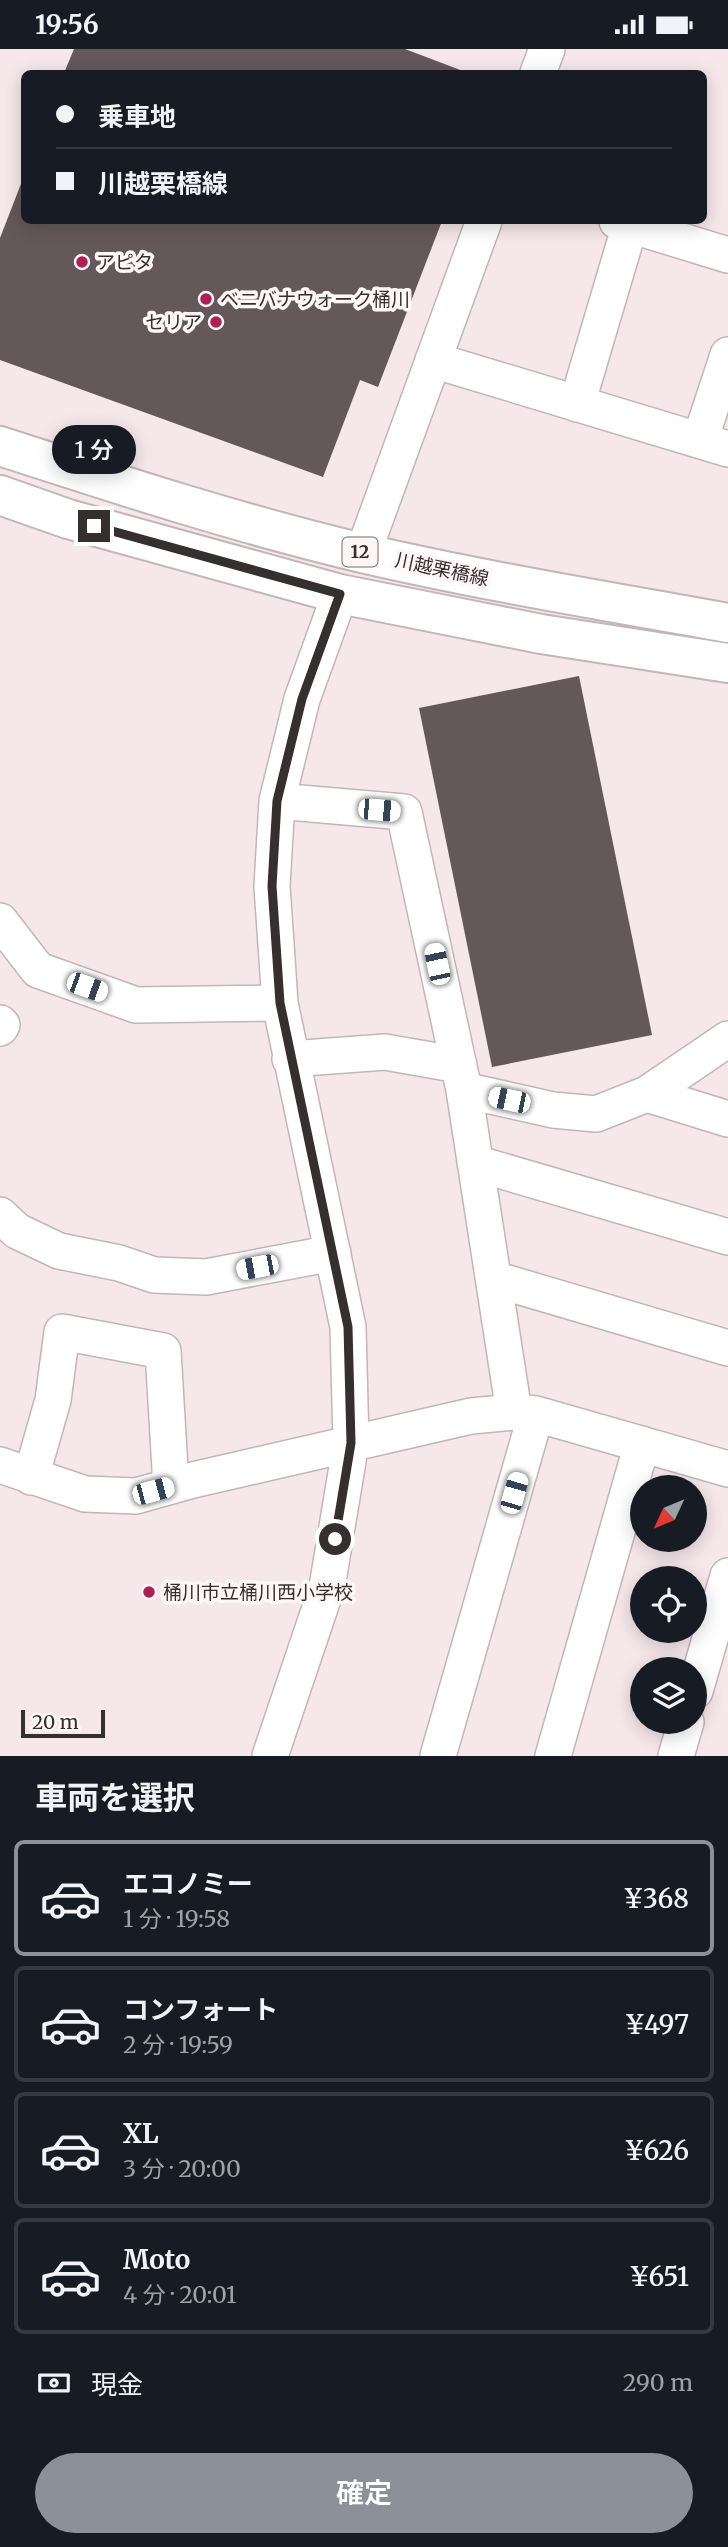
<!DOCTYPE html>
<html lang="ja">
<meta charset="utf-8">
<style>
body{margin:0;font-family:Merriweather,"Noto Sans JP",serif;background:#20242c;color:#f1f3f6;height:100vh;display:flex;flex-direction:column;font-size:26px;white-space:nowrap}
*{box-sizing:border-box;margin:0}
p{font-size:23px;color:#9ea1a6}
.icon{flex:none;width:38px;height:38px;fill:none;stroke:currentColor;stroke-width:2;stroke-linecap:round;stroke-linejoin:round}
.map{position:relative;height:1707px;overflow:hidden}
.details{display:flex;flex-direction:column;background:#171b24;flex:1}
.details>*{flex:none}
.top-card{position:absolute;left:21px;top:21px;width:686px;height:154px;border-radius:10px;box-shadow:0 4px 18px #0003;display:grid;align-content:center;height:154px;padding:0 35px;background:#171b24}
.needle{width:46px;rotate:226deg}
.controls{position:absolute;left:630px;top:1426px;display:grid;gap:14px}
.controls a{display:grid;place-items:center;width:77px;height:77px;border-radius:50%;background:#171b24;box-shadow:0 4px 18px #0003;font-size:35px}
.scale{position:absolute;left:21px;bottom:18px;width:84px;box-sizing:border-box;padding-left:7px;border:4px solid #352f30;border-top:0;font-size:19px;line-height:24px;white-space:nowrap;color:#352f30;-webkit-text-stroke:5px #fff6f7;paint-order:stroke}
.end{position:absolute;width:32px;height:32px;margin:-16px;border:9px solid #352f30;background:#fff;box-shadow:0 0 0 4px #fff}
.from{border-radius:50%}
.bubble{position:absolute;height:49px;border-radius:24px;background:#171b24;box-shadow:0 4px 18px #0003;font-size:23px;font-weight:600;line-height:49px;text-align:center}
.car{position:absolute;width:21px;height:42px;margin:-21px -10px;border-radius:9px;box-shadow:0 0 5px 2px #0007;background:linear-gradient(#fff 24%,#345 0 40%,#fff 0 76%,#345 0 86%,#fff 0)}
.top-card b{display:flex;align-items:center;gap:24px;height:66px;font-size:26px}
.top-card b+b{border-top:2px solid #363941}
.top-card i{width:18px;height:18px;background:#f1f3f6}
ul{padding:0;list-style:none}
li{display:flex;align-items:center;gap:21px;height:116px;margin:0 14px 10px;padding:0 21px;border:4px solid #363941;border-radius:10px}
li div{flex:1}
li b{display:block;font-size:26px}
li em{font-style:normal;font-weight:600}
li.on{border-color:#8c9099}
li>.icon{width:63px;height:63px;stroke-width:1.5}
h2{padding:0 35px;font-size:32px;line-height:84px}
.pay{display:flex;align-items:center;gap:18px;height:77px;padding:0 35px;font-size:26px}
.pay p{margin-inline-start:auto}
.cta{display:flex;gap:14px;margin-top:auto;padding:14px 35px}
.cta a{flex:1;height:80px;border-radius:42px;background:#8c9099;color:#fff;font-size:28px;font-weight:600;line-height:80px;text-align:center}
.status{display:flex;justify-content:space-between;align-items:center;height:49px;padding:0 35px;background:#171b24;direction:ltr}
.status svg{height:19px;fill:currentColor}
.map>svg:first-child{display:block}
.building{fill:#65585b}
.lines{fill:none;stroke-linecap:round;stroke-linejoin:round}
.minor-casing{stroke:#c3b5b8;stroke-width:38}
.major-casing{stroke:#c3b5b8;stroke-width:42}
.minor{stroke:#fff;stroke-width:35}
.major{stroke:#fff;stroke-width:38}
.route{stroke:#352f30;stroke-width:9}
.poi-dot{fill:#ae1f55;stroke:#fff6f7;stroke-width:2.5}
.labels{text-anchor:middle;stroke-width:7;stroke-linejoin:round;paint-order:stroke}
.shield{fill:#fff6f7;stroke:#726b6c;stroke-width:2}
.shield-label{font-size:18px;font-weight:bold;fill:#352f30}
.poi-label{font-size:19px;fill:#352f30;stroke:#fff6f7;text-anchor:start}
.street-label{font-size:19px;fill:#352f30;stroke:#fff6f7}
</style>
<div class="status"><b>19:56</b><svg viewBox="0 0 49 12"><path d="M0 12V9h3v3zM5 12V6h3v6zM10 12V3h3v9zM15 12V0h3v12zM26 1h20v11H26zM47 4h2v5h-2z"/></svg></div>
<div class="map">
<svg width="728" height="1707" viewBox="0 0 728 1707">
<rect width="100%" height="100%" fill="#f6e7ea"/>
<path class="building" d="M74,0h331l58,22 -1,2h-398z
M24,127v45h418l-64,166 -18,-7 -37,97 -323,-117v-122z
M579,627l73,359 -160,32 -73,-359z"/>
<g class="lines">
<g class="minor-casing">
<path id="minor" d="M538,24l9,-24
M617,172l111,34
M433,311l295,89
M577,355l53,-179
M700,391l28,-85
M363,504l121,-332
M277,752l127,11 60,278 50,322
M0,872l38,49 98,35 144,-2
M0,974l2,2 -2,3
M290,1010l95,-7 74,13
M464,1041l89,20 43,4 51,-20 81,25
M647,1045l81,-55
M475,1114l253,74
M0,1166l17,16 42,20 60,12 35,12 52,2 127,-24
M494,1230l234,69
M0,1416l85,29 51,2 57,-16 278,-64 43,-4 22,2 192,55
M31,1428l22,-77 9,-68 101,19 8,135
M695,1642l33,-115
M270,1707l57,-169 24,-144 -3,-116 -68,-324 -8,-117 5,-85 25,-102 38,-105
M438,1707l98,-342
M553,1707l89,-312
M676,1707l10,-34"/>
</g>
<g class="major-casing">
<path id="major" d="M0,397c120,39 240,78 362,107 121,28 244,48 366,70
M0,446l68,24 272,75 201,40 187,29"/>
</g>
<use href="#minor" class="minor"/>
<use href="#major" class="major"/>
</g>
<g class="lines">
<path class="route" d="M94,477l246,68 -38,105 -25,102 -5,85 8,117 68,324 3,116 -16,96"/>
</g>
<g class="poi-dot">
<circle cx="82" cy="213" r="7"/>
<circle cx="206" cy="250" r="7"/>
<circle cx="216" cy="273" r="7"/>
<circle cx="149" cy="1543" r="7"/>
</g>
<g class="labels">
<rect class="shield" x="342.5" y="488.5" width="35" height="29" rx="5"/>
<g class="shield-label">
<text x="360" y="509">12</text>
</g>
<g class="poi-label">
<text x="96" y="220">アピタ</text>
<text x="220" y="257">ベニバナウォーク桶川</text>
<text x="202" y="280" text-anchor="end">セリア</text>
<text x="163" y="1550">桶川市立桶川西小学校</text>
</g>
<g class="street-label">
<text transform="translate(442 520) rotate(12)" y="7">川越栗橋線</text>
</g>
</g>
</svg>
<div class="controls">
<a><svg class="needle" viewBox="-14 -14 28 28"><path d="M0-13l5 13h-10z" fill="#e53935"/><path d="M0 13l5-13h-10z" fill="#9ea1a6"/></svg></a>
<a><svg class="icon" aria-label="locate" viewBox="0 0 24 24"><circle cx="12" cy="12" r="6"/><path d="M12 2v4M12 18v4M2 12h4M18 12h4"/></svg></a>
<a><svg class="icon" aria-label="layers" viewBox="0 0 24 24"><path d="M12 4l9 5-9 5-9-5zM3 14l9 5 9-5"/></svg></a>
</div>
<div class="scale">20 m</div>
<i class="end from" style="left:335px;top:1490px"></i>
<i class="end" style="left:94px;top:477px"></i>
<div class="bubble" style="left:52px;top:376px;width:84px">1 分</div>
<i class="car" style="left:379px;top:761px;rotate:95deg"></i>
<i class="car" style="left:437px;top:915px;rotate:348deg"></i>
<i class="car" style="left:87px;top:938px;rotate:110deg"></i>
<i class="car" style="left:509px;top:1051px;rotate:282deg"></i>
<i class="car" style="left:257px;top:1218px;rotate:259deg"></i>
<i class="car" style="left:153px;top:1442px;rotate:75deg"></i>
<i class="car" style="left:514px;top:1444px;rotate:16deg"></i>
<div class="top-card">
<b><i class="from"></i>乗車地</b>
<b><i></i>川越栗橋線</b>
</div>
</div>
<section class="details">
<h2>車両を選択</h2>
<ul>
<li class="on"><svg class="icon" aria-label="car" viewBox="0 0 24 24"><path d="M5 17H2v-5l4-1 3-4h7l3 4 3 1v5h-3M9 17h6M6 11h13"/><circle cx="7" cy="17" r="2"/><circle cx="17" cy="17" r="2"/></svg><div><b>エコノミー</b><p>1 分 · 19:58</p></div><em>¥368</em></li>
<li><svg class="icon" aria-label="car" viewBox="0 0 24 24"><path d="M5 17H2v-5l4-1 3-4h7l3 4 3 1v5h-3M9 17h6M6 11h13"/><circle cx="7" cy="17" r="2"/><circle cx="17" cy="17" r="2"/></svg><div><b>コンフォート</b><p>2 分 · 19:59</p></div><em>¥497</em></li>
<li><svg class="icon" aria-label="car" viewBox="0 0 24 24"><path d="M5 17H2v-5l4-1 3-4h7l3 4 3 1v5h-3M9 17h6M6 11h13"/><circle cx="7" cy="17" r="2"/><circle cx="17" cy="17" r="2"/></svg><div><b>XL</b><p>3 分 · 20:00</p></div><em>¥626</em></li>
<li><svg class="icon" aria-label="car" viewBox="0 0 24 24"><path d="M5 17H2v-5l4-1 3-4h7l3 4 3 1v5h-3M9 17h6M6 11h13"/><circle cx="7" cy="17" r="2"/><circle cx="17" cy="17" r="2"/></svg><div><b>Moto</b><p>4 分 · 20:01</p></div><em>¥651</em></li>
</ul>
<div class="pay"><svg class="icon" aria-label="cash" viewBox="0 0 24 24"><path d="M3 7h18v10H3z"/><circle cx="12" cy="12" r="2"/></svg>現金<p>290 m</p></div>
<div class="cta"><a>確定</a></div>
</section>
